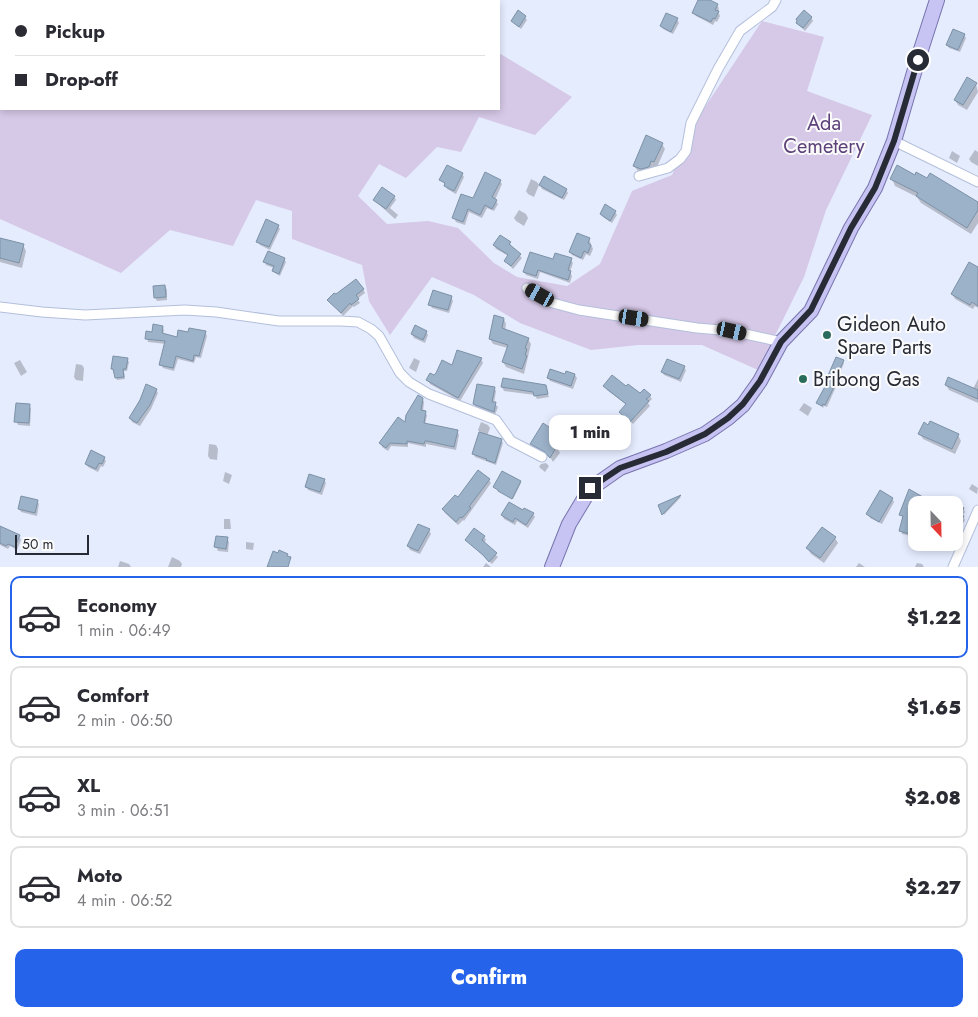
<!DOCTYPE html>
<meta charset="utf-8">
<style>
body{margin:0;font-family:Jost,sans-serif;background:#f2f2f3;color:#2b2b33;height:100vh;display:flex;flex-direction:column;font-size:19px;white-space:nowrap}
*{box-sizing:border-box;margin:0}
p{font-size:16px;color:#7c7c81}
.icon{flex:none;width:28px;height:28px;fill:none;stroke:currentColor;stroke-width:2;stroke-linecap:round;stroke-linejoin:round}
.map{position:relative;height:567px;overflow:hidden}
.sheet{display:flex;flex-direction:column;background:#fff;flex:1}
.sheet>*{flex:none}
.top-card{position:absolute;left:0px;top:0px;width:500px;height:110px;box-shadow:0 2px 8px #0003;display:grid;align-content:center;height:110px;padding:0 15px;background:#fff}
.needle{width:32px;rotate:158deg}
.buttons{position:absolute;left:908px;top:496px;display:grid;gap:10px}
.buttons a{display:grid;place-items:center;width:55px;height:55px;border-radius:10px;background:#fff;box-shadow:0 2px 8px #0003;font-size:25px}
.scale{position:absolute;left:15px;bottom:12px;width:74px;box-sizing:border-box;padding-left:5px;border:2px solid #262b35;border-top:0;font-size:14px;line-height:18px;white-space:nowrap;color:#262b35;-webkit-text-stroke:4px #fafafa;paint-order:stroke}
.end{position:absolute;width:22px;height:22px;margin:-11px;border:6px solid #262b35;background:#fff;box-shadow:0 0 0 2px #fff}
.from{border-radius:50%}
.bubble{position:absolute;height:35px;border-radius:10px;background:#fff;box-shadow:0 2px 8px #0003;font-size:16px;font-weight:800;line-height:35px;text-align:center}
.car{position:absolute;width:15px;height:30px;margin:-15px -8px;border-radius:6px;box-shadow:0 0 4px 1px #0007;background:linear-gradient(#222 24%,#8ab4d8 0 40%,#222 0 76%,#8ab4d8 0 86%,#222 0)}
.top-card b{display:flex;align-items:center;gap:18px;height:48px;font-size:19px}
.top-card b+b{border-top:1px solid #e1e1e2}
.top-card i{width:12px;height:12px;background:#2b2b33}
ul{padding:9px 0 0;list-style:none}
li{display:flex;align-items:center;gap:15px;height:82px;margin:0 10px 8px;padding:0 5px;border:2px solid #e1e1e2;border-radius:10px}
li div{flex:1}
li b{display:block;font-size:19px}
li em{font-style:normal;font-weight:800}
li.active{border-color:#2563eb}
li>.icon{width:45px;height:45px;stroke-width:1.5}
.cta{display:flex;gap:10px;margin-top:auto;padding:10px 15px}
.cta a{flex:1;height:58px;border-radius:10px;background:#2563eb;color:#fff;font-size:20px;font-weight:800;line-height:58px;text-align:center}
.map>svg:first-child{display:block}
.green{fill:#d6c8e7}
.shadow{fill:#0003}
.building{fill:#9cb2c9;stroke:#7c91a7}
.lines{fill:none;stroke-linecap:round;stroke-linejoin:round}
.street-casing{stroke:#b3bfdb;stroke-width:11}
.primary-casing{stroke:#7774ad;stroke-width:16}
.street{stroke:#fff;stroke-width:9}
.primary{stroke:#c7c4f4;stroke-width:14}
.route{stroke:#262b35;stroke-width:6}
.poi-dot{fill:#2a6c5b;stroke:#fafafa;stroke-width:2}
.labels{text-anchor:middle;stroke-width:4;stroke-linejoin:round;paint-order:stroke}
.park-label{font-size:20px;fill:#5d427a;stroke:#fafafa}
.poi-label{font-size:20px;fill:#262b35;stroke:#fafafa;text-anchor:start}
</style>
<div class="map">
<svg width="978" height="567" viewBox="0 0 978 567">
<rect width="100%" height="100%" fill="#e5ecfe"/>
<path class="green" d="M0,0h189l-188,1v108h498v-56l73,44 -37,38 -56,-18 -18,35 -24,-5 -31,31 -27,-14 -21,32 29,28 41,-3 30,7 36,35 23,14 50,9 33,-22 32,-73 40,-16 25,-56 65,-98 62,16 -17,54 65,24 -46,95 -22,67 -46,93 -56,-25h-64l-47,5 -71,-27 -46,-28 -42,-18 -42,58 -21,-34 -7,-36 -70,-26v-28l-36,-11 -23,46 -63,-16 -49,43 -121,-54z"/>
<path class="shadow" d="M700,0h7l10,5 2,3 -1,3 2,5 -3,6 -2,-1 -2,4 -17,-9 -2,-3z
M525,17l2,3 -6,9 -9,-8z
M811,17l2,4 -8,10 -8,-8z
M677,19l2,4 -6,11 -10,-5 -2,-3z
M964,35l2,3 -6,14 -11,-4 -2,-3z
M968,79l8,5 2,8 -11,18 -9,-5 -3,-5z
M662,144l3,5 -8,18 -2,-1 -3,6 -7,2 -7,-3 -4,-5z
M975,150l3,2v14l-7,-4 -2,-3z
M952,151l8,5 -3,7 -8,-5z
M462,174l2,3 -8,17 -9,-5 -1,-4 -5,-5z
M915,176l63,28v19l-7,11 -50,-31 -4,-6 -22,-11 -3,-7z
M531,179l6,3 2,3 -5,12 -6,-3 -2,-3z
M500,181l2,3 -7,16 3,4 -4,7 -7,-3 -5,10 -13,-6 -4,13 -9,-3 -2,-4 19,-19z
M540,185l26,5 2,3 -4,7 -22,-11z
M394,196l2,4 -6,8 8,7 -3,4 -21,-19z
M519,210l7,4 2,4 -4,8 -8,-5 -2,-3z
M615,212l2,3 -5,8 -9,-6 -2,-3z
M278,226l2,3 -10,21 -10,-5 -2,-3z
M0,239l23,6 3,6 -4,17 -22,-6z
M589,239l4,10 -3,7 -4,-2 -3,6 -11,-5 -2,-3z
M510,242l1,5 11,11 -9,11 -8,-8 4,-5 -13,-7 -2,-4z
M284,259l2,3 -6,14 -5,-3 -2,-2 1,-3 -8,-3 -1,-3z
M571,260l2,3 -3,9 2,4 -2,7 -30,-11 -2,7 -12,-4 -2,-3 30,-11z
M978,268v40l-3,-2 -2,3 -18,-10 -3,-5z
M165,286l2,4v10l-10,1 -2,-4z
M363,289l2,4 -8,6 3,4 -6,4 -1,-1 -10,10 -14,-16z
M451,297l2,4 -4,12 -17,-5 -2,-4z
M504,319l2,5 -1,7 23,8 3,5 -7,30 -18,-7 -3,-5 5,-14 -15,-4 -3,-5z
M162,327l2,3 -1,5 15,3 11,-4 16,-2 2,4 -6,22 -5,-1 -2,6 -16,-4 -4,12 -11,-3 -2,-4 5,-20 -18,-2 -1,-4z
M426,332l2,3 -3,8 -11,-5 -2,-4z
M414,358l6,3 -4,11 -7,-4z
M127,359l2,3 -2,9h-3l1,8 -8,1 -5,-12z
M481,359l2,4 -23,38 -30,-17 -2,-4 25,-14z
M20,360l7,12 -6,4 -7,-13z
M843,361l1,2 -7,17 1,2 -11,25 -3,-1 -1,2 -5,-5z
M76,364l6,1 2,3 -1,13 -7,-1 -2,-3z
M684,367l2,3 -5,12 -17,-7 -2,-3z
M566,375h9l2,3 -4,11 -23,-8 -2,-3z
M978,379v24l-29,-13 -3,-5 27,4z
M147,386l9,4 2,3 -7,16 -11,17 -8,-4 -2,-4z
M545,386l4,11 -12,2 -2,-4 -31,-4 -2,-4z
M605,386l21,2 14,6 10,2 2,3 -4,4 2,3 -17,18 -12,-12 6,-7 -20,-15z
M494,388l2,3 -2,12 4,4 -3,8 -19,-7 -2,-4z
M422,398l2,4 -1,10 4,3 -2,10 32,6 2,4 -3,15 -30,-6v3l-18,-4v4l-17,-1 -3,5 -6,-4 -1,-4 25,-19z
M804,403l8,5 -4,8 -9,-6z
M29,405l2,4 -1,17 -12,-1 -2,-4z
M481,422l7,3 2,3 -3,8 14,4 2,3 -7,22 -21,-8 -1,-3 6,-21 -2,-3z
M920,434l38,1 3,6 -6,13 -32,-15z
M560,436l3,5 -5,8 2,4 -7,9 -3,-5 -16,-8 -3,-5z
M209,444l7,1 2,4 -1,11 -7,-1 -2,-3z
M104,458l2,3 -3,6 -2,-1 -3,6 -10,-5 -2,-3z
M546,463l3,3 -4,6 -6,-5 2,-3z
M225,472l7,3 -3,9 -6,-3z
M502,473l19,10 -8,16 -14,-8z
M324,480l2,3 -4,12 -14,-5 -2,-4z
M489,480l2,3 -27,38 -1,-1 -5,5 -13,-12 -2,-3z
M972,484l6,4 -1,6 -8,-5z
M910,491l21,14h-15v18l-5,13 -9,-2 -1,-3 3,-13 -3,-3z
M680,496l1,1 -17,18 -4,-10z
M892,498l2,4 -12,22 -12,-6 -2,-4z
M37,501l2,3 -2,12 -16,-4 -2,-4z
M957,505l6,3 2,4 -3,4 3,4 -3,5 -8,-4v-12z
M523,512l10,2 2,3 -7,11 -11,-7 -2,4 -11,-6 -2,-4z
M224,519h6l1,10h-7z
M955,527l5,7 -4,4 -2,-3z
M475,529l9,8 2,3 -2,3 14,14 -6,7 -26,-24z
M429,530l2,4 -11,20 -10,-4 -2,-4z
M0,532l19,4 2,4 -4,10 -7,-4 -2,3 -8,-4z
M835,538l3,5 -14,20 -13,-9 -3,-5z
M227,539l2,3 -1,10 -10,-1 -2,-4z
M246,542l8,1 -1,7 -7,-1z
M172,557l8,4 2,3 -1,3h-13z
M120,561l9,3 2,3h-13z
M486,563l5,4h-8z
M859,563l6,4h-9z
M917,563l5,1 2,3h-9z"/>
<path class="building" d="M698,0h12l8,4 -3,6 4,1 -4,8 -2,-1 -2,4 -19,-9z
M518,10l8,6 -7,11 -8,-6z
M804,10l8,7 -9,11 -7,-5 1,-2 -1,-2z
M666,13l12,5 -7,14 -11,-6z
M953,29l12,5 -7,16 -12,-5z
M967,77l10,6 -14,22 -9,-5z
M646,135l17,8 -9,19 -3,-1 -2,6 -8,2 -8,-3z
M447,165l16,8 -9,18 -10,-5 1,-3 -6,-3z
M897,165l18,10 1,-3 11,6 3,-5 48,29v8l-11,18 -51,-32 2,-3 -28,-14z
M485,172l16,8 -9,17 5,3 -5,9 -7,-4 -5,10 -12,-6 -5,13 -11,-4 9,-24 12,4z
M544,176l23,13 -5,9 -23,-13z
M382,187l13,9 -9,13 -13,-9z
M605,204l11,7 -6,10 -10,-7z
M266,219l13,6 -10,22 -13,-5z
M577,233l13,5 -2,5 3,2 -3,8 -4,-2 -3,7 -12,-6z
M500,235l11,7 -2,2 12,10 -10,12 -7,-5 4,-6 -15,-10z
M0,238l24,6 -5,19 -19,-5z
M268,251l17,7 -6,16 -7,-3 2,-5 -11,-4z
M530,252l23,7 2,-6 17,5 -4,12 3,1 -3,9 -30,-10 -2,6 -13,-4z
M969,262l9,5v39l-6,-4 -2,3 -19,-11z
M356,279l8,10 -8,6 3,4 -8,6 -1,-2 -9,10 -14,-13 7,-7 2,1z
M165,285l1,12 -12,1 -1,-12z
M433,290l19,6 -4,14 -20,-5z
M494,315l10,3 -2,10 27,10 -4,10 2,1 -2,6 2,1 -5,13 -20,-7 6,-17 -19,-6z
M153,324l10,2 -1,7 15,4 1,-7 10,2 1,-4 17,3 -7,25 -5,-1 -1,6 -17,-5 -3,12 -14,-3 6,-24 -20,-2 1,-8 6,1z
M415,325l12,6 -4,9 -12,-6z
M457,350l25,8 -24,40 -32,-18 4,-7 4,2 2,-2 6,-13 10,5z
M113,356l15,2 -2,11h-3l1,8 -9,1 -2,-9h-2z
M836,357l8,3 -8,18 2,1 -13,26 -2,-1 -1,2 -6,-3 12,-22 -2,-1z
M667,359l18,7 -6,13 -18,-7z
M550,369l15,5 1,-3 9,3 -4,12 -24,-8z
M612,375l14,11 2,-2 12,9 4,-4 7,6 -5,4 3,2 -19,21 -11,-10 7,-8 -23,-18z
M948,377l30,13v9l-33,-14z
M503,378l43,7 2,9 -14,2 -1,-4 -32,-5z
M146,384l11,5 -7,16 -13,18 -8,-5 11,-18z
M477,384l18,3 -3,15h4l-2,10 -21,-8z
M418,395l5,3 -2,12 5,1 -2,12 34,7 -4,17 -27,-6h-2l-1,3 -17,-3v3l-17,-1 -4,5 -7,-5 19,-26 7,5 1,-7z
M16,403l14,1 -1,19 -15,-1z
M930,421l29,13 -7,15 -34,-15 6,-12 4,3z
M543,423l18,12 -7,9 3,2 -7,12 -5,-6 -15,-8z
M479,432l23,7 -7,24 -9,-3 1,-1 -15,-5z
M91,450l14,7 -3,7 -3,-1 -3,6 -11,-5z
M478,470l12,9 -19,25 -2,3 2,1 -9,10 -2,-1 -4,5 -14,-13 13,-14 3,2z
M502,471l19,10 -9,18 -14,-8v-1l-5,-3z
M309,474l16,5 -5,13 -15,-5z
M909,489l19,11 -3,5h-9v16l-2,-1 -4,14 -11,-3 4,-15 -4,-1z
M880,490l13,8 -14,24 -13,-8z
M681,495l-19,20 -4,-10z
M21,496l17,4 -3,13 -17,-4z
M954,501l10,7 -4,6 4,2 -10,16z
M509,502l14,8 1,-2 10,5 -8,12 -11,-7 -2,4 -12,-7z
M418,524l12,5 -12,22 -11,-5z
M0,526l20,9 -5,12 -7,-3 -2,2 -6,-3z
M822,527l14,10 -16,21 -14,-10z
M474,528l11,8 -3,4 15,13 -8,9 -6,-7 -18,-15z
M216,536l12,1 -2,12 -12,-2z
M279,550l9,4 -1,2 4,1 -3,10h-21l6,-16 5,2z"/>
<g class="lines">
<g class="street-casing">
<path id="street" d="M379,0l3,1
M448,1v-1
M894,141l84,41
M639,176l29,-8 12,-9 6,-8 5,-28 27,-54 22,-38 32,-24 4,-7
M527,288l26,15 26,7 118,18 35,3 49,11
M0,307l42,5 43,3 100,-5 31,2 63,9h62l17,1 13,7 8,7 21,37 9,9 20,12 67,26 15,21 31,16
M953,567l25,-57"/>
</g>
<g class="primary-casing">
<path id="primary" d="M552,567l17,-43 21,-35 30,-21 46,-17 39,-17 23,-16 15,-13 17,-24 21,-39 30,-31 40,-83 24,-40 19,-47 24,-82 19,-59"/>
</g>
<use href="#street" class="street"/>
<use href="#primary" class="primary"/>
</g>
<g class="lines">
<path class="route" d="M590,488l30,-20 46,-16 39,-18 23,-16 15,-14 17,-23 21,-39 30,-32 40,-82 24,-40 19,-47 24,-81"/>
</g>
<g class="poi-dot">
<circle cx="827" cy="335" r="5"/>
<circle cx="803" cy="379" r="5"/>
</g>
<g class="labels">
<g class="park-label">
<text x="824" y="130">Ada<tspan x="824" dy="23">Cemetery</tspan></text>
</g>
<g class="poi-label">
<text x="837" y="331">Gideon Auto<tspan x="837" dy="23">Spare Parts</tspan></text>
<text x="813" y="386">Bribong Gas</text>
</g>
</g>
</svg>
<div class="buttons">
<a><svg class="needle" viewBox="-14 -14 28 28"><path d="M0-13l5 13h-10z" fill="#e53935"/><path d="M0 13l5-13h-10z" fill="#7c7c81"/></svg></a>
</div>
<div class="scale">50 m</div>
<i class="end from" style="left:918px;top:60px"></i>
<i class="end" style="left:590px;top:488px"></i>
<div class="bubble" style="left:549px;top:415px;width:82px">1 min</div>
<i class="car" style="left:540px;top:295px;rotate:299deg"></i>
<i class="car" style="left:634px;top:318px;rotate:99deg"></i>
<i class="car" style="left:732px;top:331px;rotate:103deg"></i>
<div class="top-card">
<b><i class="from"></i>Pickup</b>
<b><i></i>Drop-off</b>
</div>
</div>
<section class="sheet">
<ul>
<li class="active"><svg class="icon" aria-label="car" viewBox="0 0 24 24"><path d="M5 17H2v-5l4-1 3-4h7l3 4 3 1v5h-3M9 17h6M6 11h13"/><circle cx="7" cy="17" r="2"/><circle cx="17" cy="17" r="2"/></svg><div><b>Economy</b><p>1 min · 06:49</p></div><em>$1.22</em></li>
<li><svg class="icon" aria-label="car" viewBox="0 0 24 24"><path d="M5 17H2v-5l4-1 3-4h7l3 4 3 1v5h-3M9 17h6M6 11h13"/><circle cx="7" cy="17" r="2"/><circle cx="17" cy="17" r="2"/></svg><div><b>Comfort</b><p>2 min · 06:50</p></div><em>$1.65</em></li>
<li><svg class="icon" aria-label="car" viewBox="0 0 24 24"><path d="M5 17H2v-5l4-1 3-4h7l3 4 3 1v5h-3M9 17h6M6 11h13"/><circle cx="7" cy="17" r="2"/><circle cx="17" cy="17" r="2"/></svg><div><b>XL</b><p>3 min · 06:51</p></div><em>$2.08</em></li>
<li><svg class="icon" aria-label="car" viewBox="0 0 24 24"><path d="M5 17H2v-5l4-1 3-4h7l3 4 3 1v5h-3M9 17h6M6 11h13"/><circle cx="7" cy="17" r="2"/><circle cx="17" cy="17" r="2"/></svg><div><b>Moto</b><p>4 min · 06:52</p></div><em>$2.27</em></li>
</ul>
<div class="cta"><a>Confirm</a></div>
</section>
